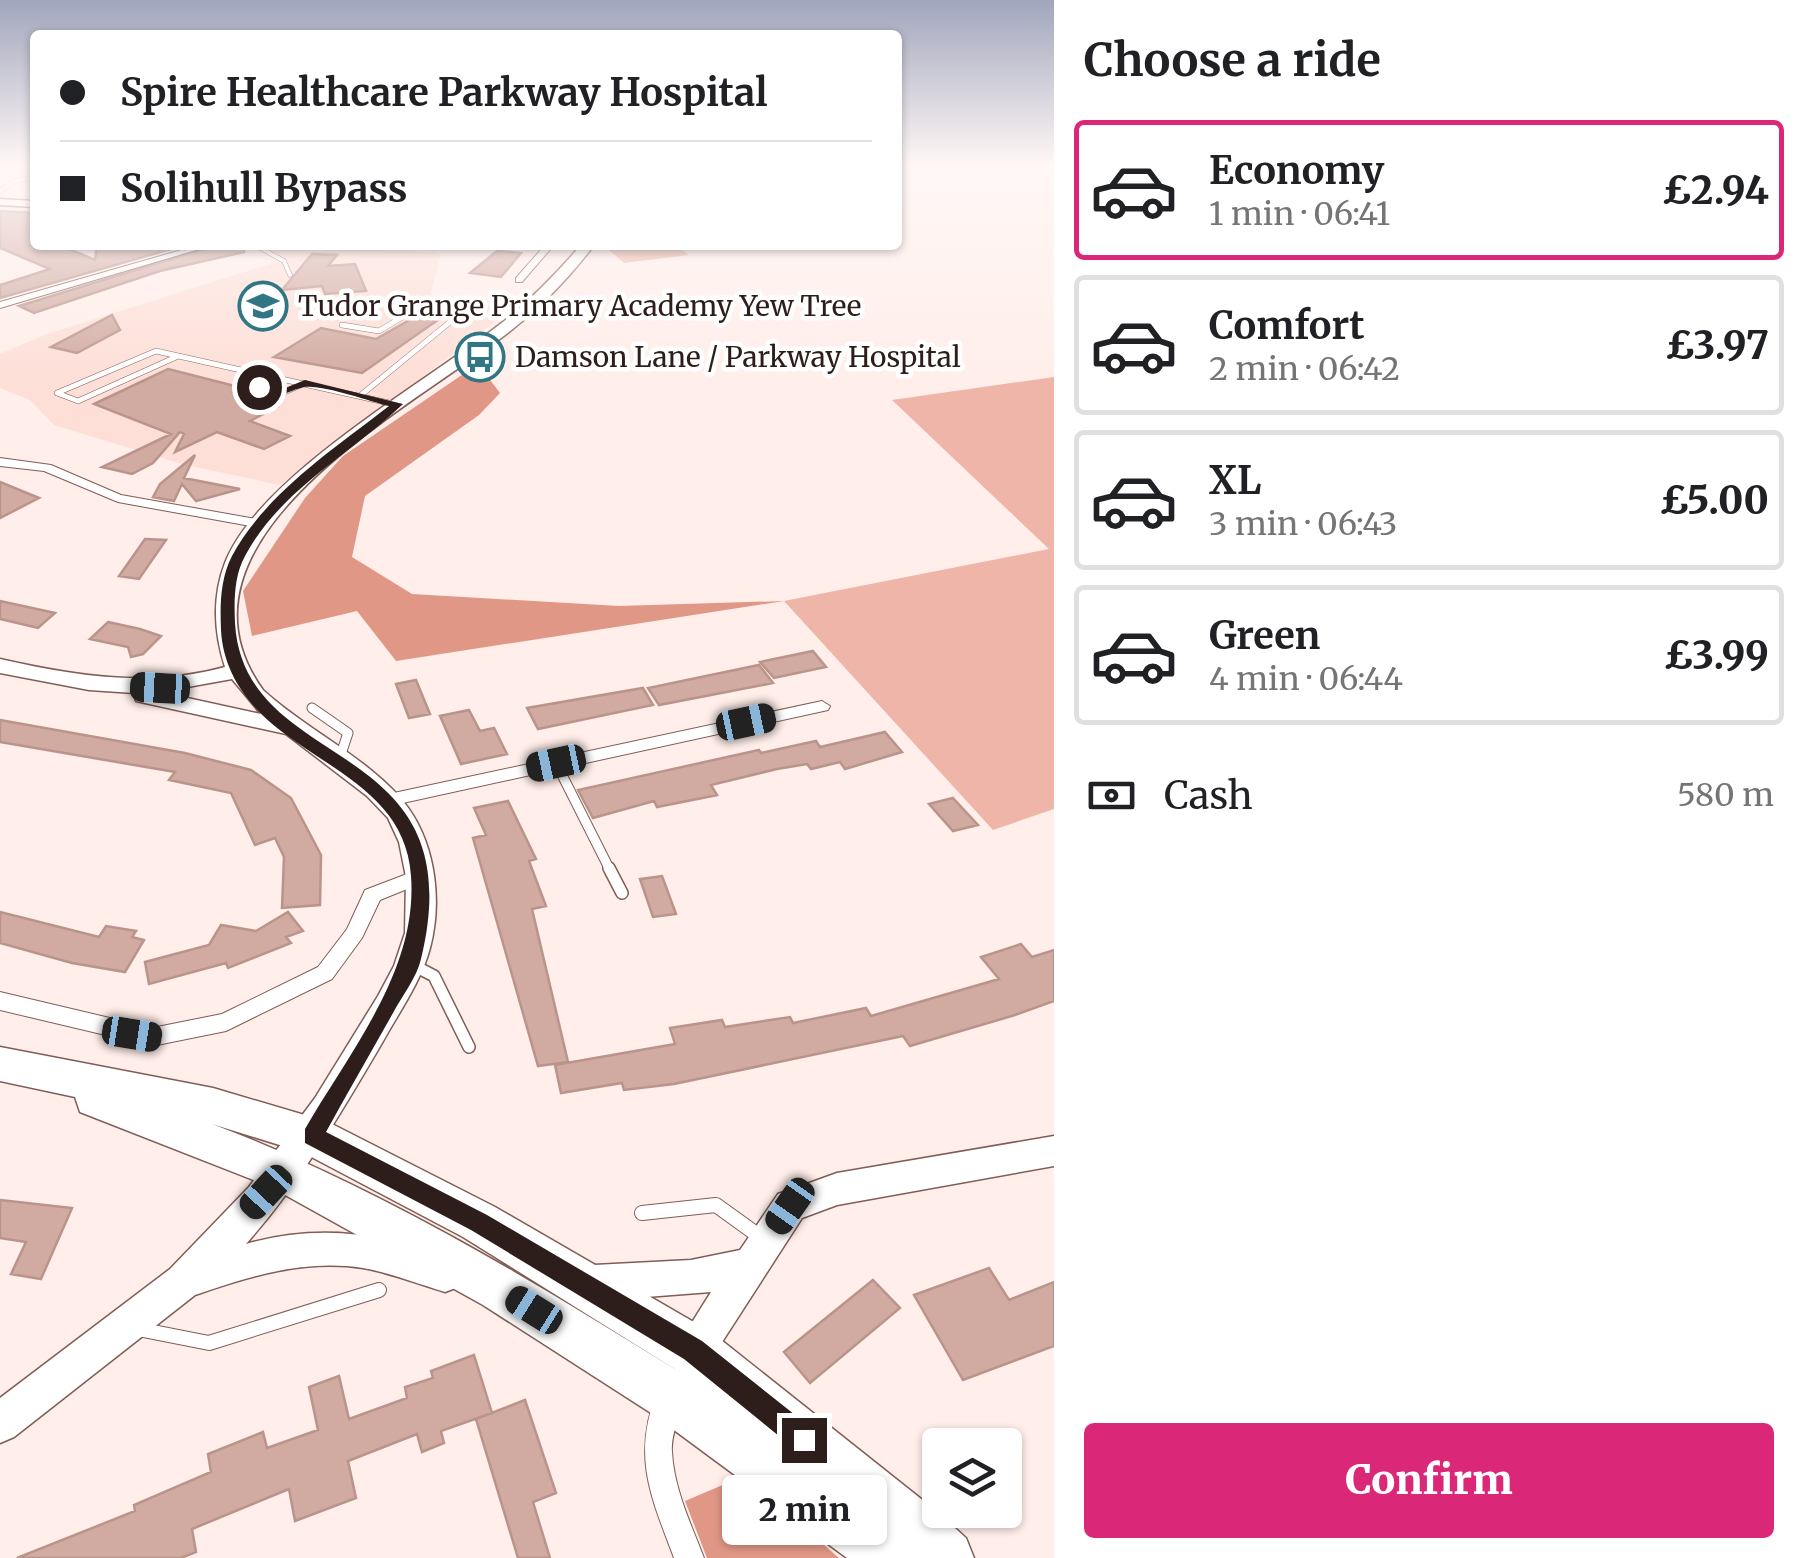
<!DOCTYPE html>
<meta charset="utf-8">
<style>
body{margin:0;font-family:Merriweather,serif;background:#f2f2f2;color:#202124;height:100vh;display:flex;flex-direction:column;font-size:38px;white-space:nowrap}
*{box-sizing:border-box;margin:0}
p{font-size:32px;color:#757577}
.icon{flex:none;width:55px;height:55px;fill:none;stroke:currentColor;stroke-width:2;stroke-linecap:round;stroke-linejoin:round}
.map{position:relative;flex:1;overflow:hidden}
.drawer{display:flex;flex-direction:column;background:#fff;width:750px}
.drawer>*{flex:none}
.guide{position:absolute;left:30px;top:30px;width:872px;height:220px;border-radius:10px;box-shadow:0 2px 8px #0004;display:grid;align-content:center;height:220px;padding:0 30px;background:#fff}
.controls{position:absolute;left:922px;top:1428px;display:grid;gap:20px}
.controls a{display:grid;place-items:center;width:100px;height:100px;border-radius:10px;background:#fff;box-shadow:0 2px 8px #0004;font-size:50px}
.end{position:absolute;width:45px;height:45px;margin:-22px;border:12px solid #2d1e1b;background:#fff;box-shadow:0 0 0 5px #fff}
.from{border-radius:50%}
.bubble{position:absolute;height:70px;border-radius:10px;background:#fff;box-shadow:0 2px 8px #0004;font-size:32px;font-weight:800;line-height:70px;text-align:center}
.car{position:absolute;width:30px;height:60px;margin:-30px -15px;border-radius:12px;box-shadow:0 0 8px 2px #0007;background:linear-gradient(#222 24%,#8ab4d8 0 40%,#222 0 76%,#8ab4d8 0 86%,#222 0)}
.guide b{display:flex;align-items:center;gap:35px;height:95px;font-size:38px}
.guide b+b{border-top:2px solid #e0e0e0}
.guide i{width:25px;height:25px;background:#202124}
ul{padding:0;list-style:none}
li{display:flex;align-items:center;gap:30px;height:140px;margin:0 20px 15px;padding:0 10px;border:5px solid #e0e0e0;border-radius:10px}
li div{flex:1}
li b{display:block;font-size:38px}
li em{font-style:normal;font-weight:800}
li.active{border-color:#db2777}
li>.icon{width:90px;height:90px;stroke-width:1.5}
h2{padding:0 30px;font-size:45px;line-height:120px}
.pay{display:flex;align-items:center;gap:25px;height:110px;padding:0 30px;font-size:38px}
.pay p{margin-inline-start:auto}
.action{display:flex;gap:20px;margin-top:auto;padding:20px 30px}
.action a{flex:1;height:115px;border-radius:10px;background:#db2777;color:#fff;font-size:40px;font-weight:800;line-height:115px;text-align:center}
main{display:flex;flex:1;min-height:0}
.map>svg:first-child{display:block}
.built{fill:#fddfd7}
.green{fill:#eeb5a8}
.forest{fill:#e19786}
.building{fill:#d1aaa1;stroke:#ba948b;stroke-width:2.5}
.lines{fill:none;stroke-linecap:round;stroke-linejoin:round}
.lane-far4-casing{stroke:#805d55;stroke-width:5}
.lane-far3-casing{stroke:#805d55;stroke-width:6}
.lane-far2-casing{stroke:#805d55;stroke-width:11}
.lane-far1-casing{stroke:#805d55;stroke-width:14}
.lane-casing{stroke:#805d55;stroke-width:16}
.street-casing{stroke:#805d55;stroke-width:2}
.secondary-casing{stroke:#805d55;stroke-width:3}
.highway-casing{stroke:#805d55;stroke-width:3}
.lane-far4{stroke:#fff;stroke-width:4}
.lane-far3{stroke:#fff;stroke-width:5}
.lane-far2{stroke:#fff;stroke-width:9}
.lane-far1{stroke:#fff;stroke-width:11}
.lane{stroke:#fff;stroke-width:14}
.street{fill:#fff;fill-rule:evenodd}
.secondary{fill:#fff;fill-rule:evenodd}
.highway{fill:#fff;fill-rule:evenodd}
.route{fill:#2d1e1b}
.labels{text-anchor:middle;stroke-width:9;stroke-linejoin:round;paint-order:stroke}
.far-poi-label{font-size:28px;fill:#2d1e1b;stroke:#fff;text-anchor:start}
</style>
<main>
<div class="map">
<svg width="1054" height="1558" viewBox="0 0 1054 1558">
<rect width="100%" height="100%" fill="#ffeeea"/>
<path class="built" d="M256,245l178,7 7,3 -13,47 40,-2 41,11 -229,174 -98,-21 -128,-39 -24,-25 -30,-12v-34l47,-20 238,-75z"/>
<path class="green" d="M603,245h72l14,10 -65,8z
M1054,377v432l-61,21 -209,-229 265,-52 -157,-149z"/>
<path class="forest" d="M478,364l22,29 -21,22 -114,81 -13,61 60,37 207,12 165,-5 -388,60 -39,-50 -105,25 -9,-45 62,-93 38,-42z
M732,1481l35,14 72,63h-132l-22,-57z"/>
<path class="building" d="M0,211l35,2v32h25l35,15 2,-15h88l-185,53v-13l50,-16 -50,-21z
M217,245h26l1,7 -84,19 -126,42 -15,-7z
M497,251l24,2 -20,24 -31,-4z
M312,254l25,1 -9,11 27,-2 11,27 -41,3 -3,-8 -40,4z
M420,314l22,3 -80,56 -88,-16 47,-29 55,11z
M112,315l8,15 -43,23 -26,-6z
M168,369l75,19 -9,4 43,15 -27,14 40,15 -26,13 -47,-17 -42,20 9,-18 -4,-2 -27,31 -21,11 -30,-7 69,-33 -77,-30z
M195,455l-11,23 56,11 -44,12 -14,-17 -8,17 -21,-4 7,-13z
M0,482l39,16 -39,20z
M145,539l21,1 -27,39 -20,-3z
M0,601l55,12 -17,15 -38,-9z
M108,622l32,7 21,7 -18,18 -12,3 -3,-10 -38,-8z
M813,651l13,16 -52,11 -14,-16z
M759,665l14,18 -114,22 -11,-17z
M416,680l14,34 -21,4 -13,-34z
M643,688l10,17 -115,24 -11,-21z
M469,710l11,21 14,-3 13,26 -46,10 -21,-48z
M0,720l185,33 66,17 40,28 30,57 -1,50 -38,3 2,-51 -9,-19 -20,7 -24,-52 -62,-13 6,-8 -175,-30z
M885,732l17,20 -57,17 -5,-7 -29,7 -4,-5 -30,5 -66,16 6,10 -60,12 -3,-6 -61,17 -15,-28 181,-40 2,3 55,-12 4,6z
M953,798l25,27 -25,6 -24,-27z
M508,801l28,58 -7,2 17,45 -14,3 36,153 -30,4 -65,-228 13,-3 -12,-27z
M662,876l14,38 -23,3 -13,-38z
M0,912l99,25 7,-11 30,5 -4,6 12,3 -19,32 -53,-9 -72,-20z
M288,912l15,19 -17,6 5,6 -63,25 -2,-5 -77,21 -4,-22 64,-17 12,-20 35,6z
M1021,944l11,13 22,-7v51l-39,14 -105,31 -7,-10 -229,48 -50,6 -2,-7 -61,10 -6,-28 120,-21 -5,-16 52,-8 3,7 65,-10 3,6 73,-15 5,8 128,-37 -18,-22z
M0,1200l72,8 -31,71 -30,-5 15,-32 -26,-4z
M989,1268l20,32 45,-18v64l-91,34 -49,-85z
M873,1280l27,28 -90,75 -26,-31z
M474,1355l18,58 -51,18 3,12 -22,9 -5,-18 -69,27 8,37 -61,23 -6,-32 -97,40 4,23 -15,6h-164l118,-47 -1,-6 77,-33 -3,-18 55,-22 4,16 51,-18 -9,-43 30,-11 10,43 58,-21 -2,-11 28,-9 -2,-7z
M525,1400l31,93 -23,9 17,56h-32l-42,-139z"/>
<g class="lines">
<g class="lane-far4-casing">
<path id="lane-far4" d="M0,191l15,-10 19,-3
M255,245l29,16 6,14"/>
</g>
<g class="lane-far3-casing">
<path id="lane-far3" d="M342,325l37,6 40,-24 42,6 -100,82
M274,377l-15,13 21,4 25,-11
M57,393l99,-42 242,54
M57,393l21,8 98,-44"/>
</g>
<g class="lane-far2-casing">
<path id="lane-far2" d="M312,708l36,25 -8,24
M556,763l54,107"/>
</g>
<g class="lane-far1-casing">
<path id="lane-far1" d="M609,868l13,25
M413,965l21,11 35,71"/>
</g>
<g class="lane-casing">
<path id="lane" d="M642,1213l74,-8 43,31
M138,1329l71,14 170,-53"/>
</g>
<g class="street-casing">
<path id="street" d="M199,245h14l-213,63v-6z
M545,245h9l-32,37h-6v-4z
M0,458l51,7 70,30 140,25 7,4 -7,4 -143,-26 -74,-31 -44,-5z
M822,701l8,5 -2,4 -439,96 -9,-6 9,-6z
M420,869l7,2 3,5 -3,5 -47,19 -18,38 -30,41 -106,52 -74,15 -152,-36v-18l152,36 70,-14 96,-47 29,-38 18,-39z
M668,1386l10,4c8,20 -8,41 -6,62 2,37 19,72 32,106h-30c-23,-62 -43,-102 -16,-168z"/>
</g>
<g class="secondary-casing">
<path id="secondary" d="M0,199l35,2v6l-35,-2z
M581,245h13c-24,32 -53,62 -85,87 -96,75 -355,207 -246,358 43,40 113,72 146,119 27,39 33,94 21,139 -9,34 -31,64 -48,95 -41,70 -82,140 -136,201 73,-21 142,-11 212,17l5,13 -5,13 -13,5c-27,-8 -54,-19 -82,-24 -58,-9 -114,8 -168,27l-181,142 -14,6v-45l170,-129 79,-82 66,-89 63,-102 16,-30 11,-33 1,-56 -7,-35 -11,-24 -21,-22 -81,-62 -150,-33 -2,-8 -45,-3 -89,-17v-14c75,17 150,29 225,8 -11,-34 -13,-70 0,-104 33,-86 201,-181 274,-238 31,-24 57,-51 82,-80zM232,679l29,35 -101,-22z
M1054,1136v30l-217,39 -35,13 -98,152 -14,5 -14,-5 -5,-14 40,-64 -117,9 -13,-5 -5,-13 5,-13 13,-5 97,-5 49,-10 38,-56 12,-4 47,-17z"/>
</g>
<g class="highway-casing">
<path id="highway" d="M0,1047l213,41 115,34 167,85 216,125 224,178 31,28 8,20h-127l-196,-145 -168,-108 -214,-119 -189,-74 -5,-15 -75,-16zM212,1124l90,28 161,85 223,139c-152,-94 -306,-189 -474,-252z"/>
</g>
<use href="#lane-far4" class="lane-far4"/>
<use href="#lane-far3" class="lane-far3"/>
<use href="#lane-far2" class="lane-far2"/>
<use href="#lane-far1" class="lane-far1"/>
<use href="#lane" class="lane"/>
<use href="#street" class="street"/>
<use href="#secondary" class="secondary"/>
<use href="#highway" class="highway"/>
</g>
<linearGradient id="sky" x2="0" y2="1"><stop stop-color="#a1a5bd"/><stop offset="0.43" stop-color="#fff7f6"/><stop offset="1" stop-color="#fff7f6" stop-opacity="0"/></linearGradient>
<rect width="1054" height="382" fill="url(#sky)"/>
<path class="route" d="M305,380l98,24c-52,50 -123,86 -158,152 -11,20 -11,45 -10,67 9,154 241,109 186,336 -4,18 -19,37 -28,54 -22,39 -45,79 -67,119l161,83 215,126 112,89 4,10 -4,9 -10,4 -9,-4 -111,-90 -213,-129 -166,-87v-14c45,-78 113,-159 106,-253 -5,-78 -77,-104 -130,-145 -33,-25 -58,-59 -60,-101 -1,-24 -1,-51 11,-74 33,-62 103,-108 157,-150 -20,-5 -67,-22 -85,-19 -18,4 -36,20 -50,0l5,-3 19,7z"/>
<defs>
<g id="school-ring" transform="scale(2.5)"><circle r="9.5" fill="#fff" stroke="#317684" stroke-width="1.5"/><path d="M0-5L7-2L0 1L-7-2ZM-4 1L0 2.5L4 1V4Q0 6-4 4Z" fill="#317684"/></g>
<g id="bus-ring" transform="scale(2.5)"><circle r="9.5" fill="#fff" stroke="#317684" stroke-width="1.5"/><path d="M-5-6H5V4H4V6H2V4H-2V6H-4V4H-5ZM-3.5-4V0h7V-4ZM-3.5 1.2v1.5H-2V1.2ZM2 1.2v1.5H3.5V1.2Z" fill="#317684"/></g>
</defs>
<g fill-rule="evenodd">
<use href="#school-ring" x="263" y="306"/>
<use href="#bus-ring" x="480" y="357"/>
</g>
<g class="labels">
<g class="far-poi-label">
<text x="298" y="316">Tudor Grange Primary Academy Yew Tree</text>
<text x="515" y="367">Damson Lane / Parkway Hospital</text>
</g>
</g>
</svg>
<div class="controls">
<a><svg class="icon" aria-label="layers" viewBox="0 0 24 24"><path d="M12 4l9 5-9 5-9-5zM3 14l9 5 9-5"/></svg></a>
</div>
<i class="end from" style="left:259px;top:387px"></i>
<i class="end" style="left:804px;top:1440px"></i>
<div class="bubble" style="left:722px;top:1475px;width:165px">2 min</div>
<i class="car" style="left:160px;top:688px;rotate:273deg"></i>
<i class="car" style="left:746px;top:722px;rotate:78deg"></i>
<i class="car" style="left:556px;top:763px;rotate:258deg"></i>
<i class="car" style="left:132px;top:1034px;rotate:99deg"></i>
<i class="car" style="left:266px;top:1192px;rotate:223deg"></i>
<i class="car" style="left:790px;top:1206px;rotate:215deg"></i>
<i class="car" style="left:534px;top:1310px;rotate:302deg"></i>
<div class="guide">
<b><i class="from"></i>Spire Healthcare Parkway Hospital</b>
<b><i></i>Solihull Bypass</b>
</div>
</div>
<section class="drawer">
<h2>Choose a ride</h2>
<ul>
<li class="active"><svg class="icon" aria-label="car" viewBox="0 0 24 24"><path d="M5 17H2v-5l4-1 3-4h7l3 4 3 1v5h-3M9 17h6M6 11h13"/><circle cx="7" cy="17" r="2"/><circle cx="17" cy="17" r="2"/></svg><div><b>Economy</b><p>1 min · 06:41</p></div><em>£2.94</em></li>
<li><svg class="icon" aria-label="car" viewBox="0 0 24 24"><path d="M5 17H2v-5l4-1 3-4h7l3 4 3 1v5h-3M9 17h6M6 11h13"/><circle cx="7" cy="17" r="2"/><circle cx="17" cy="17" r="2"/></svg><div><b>Comfort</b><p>2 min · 06:42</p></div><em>£3.97</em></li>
<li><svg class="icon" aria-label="car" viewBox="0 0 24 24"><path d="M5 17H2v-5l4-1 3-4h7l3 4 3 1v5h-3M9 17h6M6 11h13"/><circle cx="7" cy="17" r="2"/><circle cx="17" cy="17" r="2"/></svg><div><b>XL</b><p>3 min · 06:43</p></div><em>£5.00</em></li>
<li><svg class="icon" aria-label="car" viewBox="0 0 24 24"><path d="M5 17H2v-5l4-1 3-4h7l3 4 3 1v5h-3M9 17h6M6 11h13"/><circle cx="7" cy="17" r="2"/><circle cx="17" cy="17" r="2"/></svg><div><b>Green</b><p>4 min · 06:44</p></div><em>£3.99</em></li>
</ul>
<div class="pay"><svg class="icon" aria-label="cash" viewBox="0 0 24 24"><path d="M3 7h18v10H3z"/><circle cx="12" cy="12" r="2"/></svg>Cash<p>580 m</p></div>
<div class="action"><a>Confirm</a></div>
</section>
</main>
